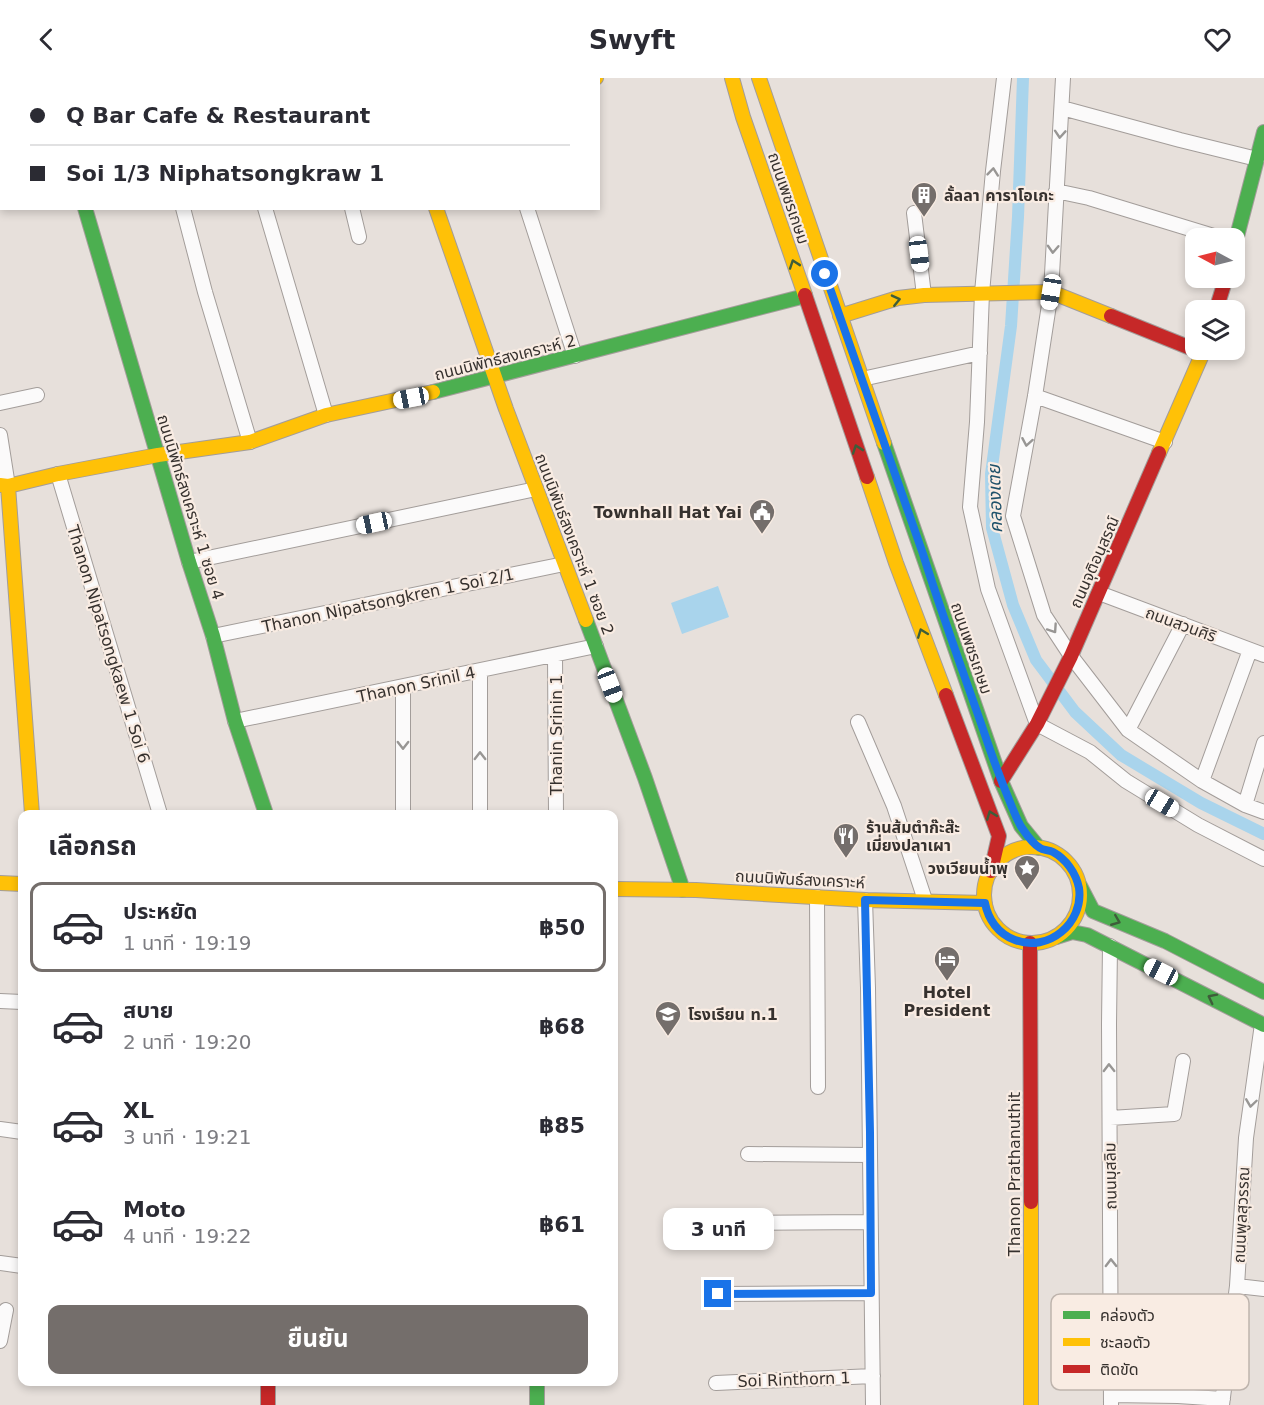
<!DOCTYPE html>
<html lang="th">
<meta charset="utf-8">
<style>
body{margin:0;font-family:"DejaVu Sans","Noto Sans Thai",sans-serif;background:#f2f2f3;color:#2b2b33;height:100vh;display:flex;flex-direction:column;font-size:22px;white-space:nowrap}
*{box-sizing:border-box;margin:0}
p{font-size:20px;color:#7c7c81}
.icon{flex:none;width:33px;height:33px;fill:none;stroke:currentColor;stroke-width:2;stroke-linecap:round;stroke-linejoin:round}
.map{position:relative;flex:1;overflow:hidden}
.details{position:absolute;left:18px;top:732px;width:600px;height:576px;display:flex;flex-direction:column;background:#fff;border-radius:12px;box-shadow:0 3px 9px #0003}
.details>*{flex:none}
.banner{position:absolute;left:0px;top:0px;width:600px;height:132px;box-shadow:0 3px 9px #0003;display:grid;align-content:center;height:132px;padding:0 30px;background:#fff}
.needle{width:39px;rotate:277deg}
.controls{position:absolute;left:1185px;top:150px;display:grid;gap:12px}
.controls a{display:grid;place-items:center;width:60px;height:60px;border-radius:12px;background:#fff;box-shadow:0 3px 9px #0003;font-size:30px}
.end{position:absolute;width:27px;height:27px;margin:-14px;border:8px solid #1a73e8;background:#fff;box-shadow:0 0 0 3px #fff}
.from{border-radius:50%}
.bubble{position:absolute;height:42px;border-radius:12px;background:#fff;box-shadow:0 3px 9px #0003;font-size:20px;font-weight:700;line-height:42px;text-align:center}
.car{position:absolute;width:18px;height:36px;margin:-18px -9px;border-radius:8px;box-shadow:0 0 4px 2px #0007;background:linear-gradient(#fff 24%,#345 0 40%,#fff 0 76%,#345 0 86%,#fff 0)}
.banner b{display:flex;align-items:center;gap:21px;height:57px;font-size:22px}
.banner b+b{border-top:2px solid #e1e1e2}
.banner i{width:15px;height:15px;background:#2b2b33}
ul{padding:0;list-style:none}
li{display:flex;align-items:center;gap:18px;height:90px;margin:0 12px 9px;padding:0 18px;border:3px solid transparent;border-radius:12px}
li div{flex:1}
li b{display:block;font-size:22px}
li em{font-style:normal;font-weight:700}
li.current{border-color:#746e6b}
li>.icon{width:54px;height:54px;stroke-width:1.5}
h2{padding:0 30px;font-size:27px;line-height:72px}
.cta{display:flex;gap:12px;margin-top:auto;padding:12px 30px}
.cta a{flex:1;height:69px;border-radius:12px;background:#746e6b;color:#fff;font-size:24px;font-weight:700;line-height:69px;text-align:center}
header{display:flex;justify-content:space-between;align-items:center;height:78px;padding:0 30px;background:#fff;font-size:27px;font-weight:700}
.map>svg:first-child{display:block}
.water{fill:#a9d4ec}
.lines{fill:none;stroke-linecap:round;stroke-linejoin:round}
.canal{stroke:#a9d4ec;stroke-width:12}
.street-casing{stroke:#a39d9a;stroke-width:16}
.fast-casing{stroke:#a39d9a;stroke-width:16}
.slow-casing{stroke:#a39d9a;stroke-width:16}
.jam-casing{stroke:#a39d9a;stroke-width:16}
.street{stroke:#fbfafa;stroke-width:14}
.fast{stroke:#4caf50;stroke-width:14}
.slow{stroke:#ffc107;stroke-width:14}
.jam{stroke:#c62828;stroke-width:14}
.oneway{stroke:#989694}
.oneway2{stroke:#3e5d3a}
.route{stroke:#1a73e8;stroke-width:8}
.labels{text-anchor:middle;stroke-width:4.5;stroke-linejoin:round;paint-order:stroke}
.poi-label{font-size:16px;font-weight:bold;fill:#36312e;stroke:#f9ece3;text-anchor:start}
.street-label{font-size:16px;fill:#36312e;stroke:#f9ece3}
.water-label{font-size:18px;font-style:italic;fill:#1f516a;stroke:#f9ece3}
.key{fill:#f9ece3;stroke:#beb4ad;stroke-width:1.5}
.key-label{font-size:16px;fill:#36312e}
</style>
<header><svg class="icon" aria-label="back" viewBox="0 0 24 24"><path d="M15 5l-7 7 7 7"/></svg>Swyft<svg class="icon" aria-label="heart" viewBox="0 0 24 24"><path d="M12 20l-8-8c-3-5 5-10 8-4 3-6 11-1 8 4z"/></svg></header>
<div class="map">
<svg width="1264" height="1327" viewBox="0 0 1264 1327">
<rect width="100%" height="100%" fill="#e7e0db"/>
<path class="water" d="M718,508l11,31 -47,17 -11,-31z"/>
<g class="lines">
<path class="canal" d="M1023,0l-5,139 -7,109 -20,148 1,54 21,77 23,55 39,52 46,43 80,48 63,31"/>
<g class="street-casing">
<path id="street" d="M390,0l1,2
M1004,0l-11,93 -11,122 -5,129 -7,85 18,82 49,135 53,28 36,29 72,44 66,34
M1063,0l-12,214 -16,104 -22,120 31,99 27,41 57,74 74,51 43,24 19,7
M183,2l3,-2
M1062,30l118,32 77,19
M1056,113l33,7 131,40
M183,130l22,84 45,150
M265,130l61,207
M352,130l7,29
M527,130l48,148
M914,135l10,82
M862,301l118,-26
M1035,318l130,46
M0,325l37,-8
M0,357l8,51
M58,396l102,340
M189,484l347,-73
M1099,515l165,62
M213,558l351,-72
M555,577l1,159
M480,593v143
M403,609v127
M235,643l361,-75
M858,644l36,84 31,94
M1128,652l55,-106
M1202,703l48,-131
M1245,727l19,-62
M817,819l1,190
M865,822l3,88 5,417
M1110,868l-1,78 2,381
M0,923l22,1
M1110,1040l64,-4 9,-53
M0,1051l22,3
M748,1076l122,1
M730,1145l140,-1
M0,1185l22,3
M1237,1208l27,3
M718,1216l153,-1
M1112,1246l120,2
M0,1263l6,-31
M716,1305l157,-7
M1111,1317l67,1 45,3
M1222,1327l15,-119 9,-148 16,-114"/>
</g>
<g class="fast-casing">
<path id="fast" d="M41,0v2
M85,130l104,354 24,74 22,85 31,93
M1234,170l30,-116
M433,314l372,-96
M884,365l117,338 20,45 18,22
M586,542l59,158 38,112
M1080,808l13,25 72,30 99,51
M1056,859l16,-5 15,3 177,90
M537,1304v23"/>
</g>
<g class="slow-casing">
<path id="slow" d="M732,0l11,39 62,178
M759,0l125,365
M588,2l8,-2
M0,109h2
M436,130l70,201 80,211
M840,238l58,-18 26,-3 127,-3 60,24
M1159,375l45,-103
M867,399l29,86 50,132
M0,407l8,1 50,-12 100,-19 92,-13 76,-27 107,-23
M8,408l24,328
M984 817a48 48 0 1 1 96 0a48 48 0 1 1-96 0Z
M0,805l22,1
M614,811l82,1 169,10 120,3
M1031,1124v203"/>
</g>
<g class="jam-casing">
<path id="jam" d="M805,217l62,182
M1216,232l10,-32
M1111,238l92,37
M946,617l53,141 -8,35
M1001,703l36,-57 34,-68 88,-203
M1030,865l1,259
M268,1304v23"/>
</g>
<use href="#street" class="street"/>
<use href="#fast" class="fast"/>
<use href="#slow" class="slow"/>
<use href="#jam" class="jam"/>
</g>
<defs><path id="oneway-chevron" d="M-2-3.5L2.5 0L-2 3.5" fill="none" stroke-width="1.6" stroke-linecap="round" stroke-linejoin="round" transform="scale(1.5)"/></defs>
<g class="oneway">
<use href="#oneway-chevron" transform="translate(1060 56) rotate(94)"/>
<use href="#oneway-chevron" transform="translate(993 94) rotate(-84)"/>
<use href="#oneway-chevron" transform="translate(1053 171) rotate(93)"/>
<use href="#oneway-chevron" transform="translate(1027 364) rotate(100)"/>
<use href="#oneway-chevron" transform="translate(1053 551) rotate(56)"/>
<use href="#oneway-chevron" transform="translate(403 667) rotate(90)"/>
<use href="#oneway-chevron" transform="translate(480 678) rotate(-90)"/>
<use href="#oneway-chevron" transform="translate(1109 990) rotate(-91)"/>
<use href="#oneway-chevron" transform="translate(1251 1025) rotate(98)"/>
<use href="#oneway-chevron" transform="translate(1111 1185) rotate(-91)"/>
</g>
<g class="oneway2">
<use href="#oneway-chevron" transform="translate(794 186) rotate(-109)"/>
<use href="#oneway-chevron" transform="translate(896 222) rotate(-13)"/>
<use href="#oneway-chevron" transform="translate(857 371) rotate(-109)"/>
<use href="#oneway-chevron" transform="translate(922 555) rotate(-111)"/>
<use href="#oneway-chevron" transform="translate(991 737) rotate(-111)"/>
<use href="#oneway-chevron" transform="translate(1116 843) rotate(22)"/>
<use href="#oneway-chevron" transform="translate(1212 920) rotate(-153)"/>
</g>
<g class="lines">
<path class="route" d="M718,1216l153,-1 -1,-161 -5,-232 120,3c3,16 13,31 30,37 33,13 69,-17 64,-52 -3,-15 -13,-29 -26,-36 -4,-2 -10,-2 -13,-4 -7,-4 -14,-14 -18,-20 -4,-6 -7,-14 -10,-21 -10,-24 -19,-48 -27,-72 -21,-61 -43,-120 -62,-181l-98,-280"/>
</g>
<defs>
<g id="building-pin" transform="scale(1.35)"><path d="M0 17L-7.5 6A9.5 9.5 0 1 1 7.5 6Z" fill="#746e6b" stroke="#f9ece3"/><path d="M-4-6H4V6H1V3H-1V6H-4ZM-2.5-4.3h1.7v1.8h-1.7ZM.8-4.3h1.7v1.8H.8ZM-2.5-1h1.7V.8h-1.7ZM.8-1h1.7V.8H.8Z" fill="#fff"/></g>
<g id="civic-pin" transform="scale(1.35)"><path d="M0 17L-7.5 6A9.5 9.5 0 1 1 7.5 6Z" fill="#746e6b" stroke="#f9ece3"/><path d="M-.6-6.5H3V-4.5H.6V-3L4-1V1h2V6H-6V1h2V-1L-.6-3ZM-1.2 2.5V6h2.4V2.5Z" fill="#fff"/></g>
<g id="restaurant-pin" transform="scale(1.35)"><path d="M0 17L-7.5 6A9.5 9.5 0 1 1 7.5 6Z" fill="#746e6b" stroke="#f9ece3"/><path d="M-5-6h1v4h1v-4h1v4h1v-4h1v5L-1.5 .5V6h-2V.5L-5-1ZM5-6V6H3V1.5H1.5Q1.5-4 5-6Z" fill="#fff"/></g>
<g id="sight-pin" transform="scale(1.35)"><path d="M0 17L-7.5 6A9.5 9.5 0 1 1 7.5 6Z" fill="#746e6b" stroke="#f9ece3"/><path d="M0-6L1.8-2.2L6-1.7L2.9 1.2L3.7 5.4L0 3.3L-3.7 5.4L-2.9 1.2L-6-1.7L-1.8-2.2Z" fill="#fff"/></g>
<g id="hotel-pin" transform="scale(1.35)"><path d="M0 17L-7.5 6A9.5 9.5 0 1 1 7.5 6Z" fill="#746e6b" stroke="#f9ece3"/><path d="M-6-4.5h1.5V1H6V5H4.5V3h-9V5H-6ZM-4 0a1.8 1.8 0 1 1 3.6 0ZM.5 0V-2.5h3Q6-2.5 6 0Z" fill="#fff"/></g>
<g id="school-pin" transform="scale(1.35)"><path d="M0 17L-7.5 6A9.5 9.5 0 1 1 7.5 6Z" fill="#746e6b" stroke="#f9ece3"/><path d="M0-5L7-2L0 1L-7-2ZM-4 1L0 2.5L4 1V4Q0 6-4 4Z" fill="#fff"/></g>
</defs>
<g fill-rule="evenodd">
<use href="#building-pin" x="924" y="117"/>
<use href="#civic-pin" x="762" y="434"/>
<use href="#restaurant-pin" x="846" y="758"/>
<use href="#sight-pin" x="1027" y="790"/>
<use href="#hotel-pin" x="947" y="881"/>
<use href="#school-pin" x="668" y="936"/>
</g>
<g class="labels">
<g class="poi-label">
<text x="944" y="123">ลั้ลลา คาราโอเกะ</text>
<text x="742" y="440" text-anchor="end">Townhall Hat Yai</text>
<text x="866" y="755">ร้านส้มตำก๊ะส๊ะ<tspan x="866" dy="18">เมี่ยงปลาเผา</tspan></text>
<text x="1008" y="796" text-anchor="end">วงเวียนน้ำพุ</text>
<text x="947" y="920" text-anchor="middle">Hotel<tspan x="947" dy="18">President</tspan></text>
<text x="688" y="942">โรงเรียน ท.1</text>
</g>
<g class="street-label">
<text transform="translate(789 120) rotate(71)" y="6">ถนนเพชรเกษม</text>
<text transform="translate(505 279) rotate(-14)" y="6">ถนนนิพัทธ์สงเคราะห์ 2</text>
<text transform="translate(191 429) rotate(73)" y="6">ถนนนิพัทธ์สงเคราะห์ 1 ซอย 4</text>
<text transform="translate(575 466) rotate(69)" y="6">ถนนนิพันธ์สงเคราะห์ 1 ซอย 2</text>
<text transform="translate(1094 484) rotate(-66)" y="6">ถนนจุติอนุสรณ์</text>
<text transform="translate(388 522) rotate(-12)" y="6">Thanon Nipatsongkren 1 Soi 2/1</text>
<text transform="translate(1181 546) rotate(20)" y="6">ถนนสวนศิริ</text>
<text transform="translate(109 566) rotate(73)" y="6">Thanon Nipatsongkaew 1 Soi 6</text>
<text transform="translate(972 570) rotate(71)" y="6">ถนนเพชรเกษม</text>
<text transform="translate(416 606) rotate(-12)" y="6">Thanon Srinil 4</text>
<text transform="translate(556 657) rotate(-90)" y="6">Thanin Srinin 1</text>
<text transform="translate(800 801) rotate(3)" y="6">ถนนนิพันธ์สงเคราะห์</text>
<text transform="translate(1014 1096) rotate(-90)" y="6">Thanon Prathanuthit</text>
<text transform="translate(1110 1098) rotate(-91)" y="6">ถนนมุสลิม</text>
<text transform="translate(1241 1137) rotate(-87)" y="6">ถนนพูลสุวรรณ</text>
<text transform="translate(794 1301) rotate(-2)" y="6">Soi Rinthorn 1</text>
</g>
<g class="water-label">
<text transform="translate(995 421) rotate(-92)" y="6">คลองเตย</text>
</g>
</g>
<rect x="1051" y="1216" width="198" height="96" rx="9" class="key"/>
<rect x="1063" y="1233" width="27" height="8" fill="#4caf50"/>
<rect x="1063" y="1260" width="27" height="8" fill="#ffc107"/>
<rect x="1063" y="1287" width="27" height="8" fill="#c62828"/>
<g class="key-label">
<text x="1100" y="1243">คล่องตัว</text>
<text x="1100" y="1270">ชะลอตัว</text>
<text x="1100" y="1297">ติดขัด</text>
</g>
</svg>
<div class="controls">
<a><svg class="needle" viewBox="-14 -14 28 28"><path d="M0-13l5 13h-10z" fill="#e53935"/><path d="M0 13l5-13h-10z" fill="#7c7c81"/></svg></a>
<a><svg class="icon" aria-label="layers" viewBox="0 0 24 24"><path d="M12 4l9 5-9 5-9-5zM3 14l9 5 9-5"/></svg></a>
</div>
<i class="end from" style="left:825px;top:196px"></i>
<i class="end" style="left:718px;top:1216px"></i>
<div class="bubble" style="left:663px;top:1130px;width:111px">3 นาที</div>
<i class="car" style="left:919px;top:176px;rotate:173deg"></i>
<i class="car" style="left:1051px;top:214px;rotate:189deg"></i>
<i class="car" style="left:411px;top:320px;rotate:259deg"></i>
<i class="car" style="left:374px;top:445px;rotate:258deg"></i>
<i class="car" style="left:610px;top:607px;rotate:159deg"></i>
<i class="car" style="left:1162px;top:725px;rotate:121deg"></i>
<i class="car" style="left:1161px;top:894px;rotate:297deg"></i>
<div class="banner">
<b><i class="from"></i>Q Bar Cafe &amp; Restaurant</b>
<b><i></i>Soi 1/3 Niphatsongkraw 1</b>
</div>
<section class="details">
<h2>เลือกรถ</h2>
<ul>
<li class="current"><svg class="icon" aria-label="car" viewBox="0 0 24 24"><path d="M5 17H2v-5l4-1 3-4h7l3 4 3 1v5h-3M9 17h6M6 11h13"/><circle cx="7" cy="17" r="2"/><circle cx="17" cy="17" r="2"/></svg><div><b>ประหยัด</b><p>1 นาที · 19:19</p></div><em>฿50</em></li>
<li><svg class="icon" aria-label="car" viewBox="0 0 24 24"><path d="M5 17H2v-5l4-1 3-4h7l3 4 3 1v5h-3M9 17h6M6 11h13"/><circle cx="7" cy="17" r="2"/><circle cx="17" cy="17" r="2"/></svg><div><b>สบาย</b><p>2 นาที · 19:20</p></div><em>฿68</em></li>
<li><svg class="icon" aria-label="car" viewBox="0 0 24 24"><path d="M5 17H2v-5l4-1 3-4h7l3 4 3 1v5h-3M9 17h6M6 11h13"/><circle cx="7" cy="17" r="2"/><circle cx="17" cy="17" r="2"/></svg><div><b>XL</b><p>3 นาที · 19:21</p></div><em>฿85</em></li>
<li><svg class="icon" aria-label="car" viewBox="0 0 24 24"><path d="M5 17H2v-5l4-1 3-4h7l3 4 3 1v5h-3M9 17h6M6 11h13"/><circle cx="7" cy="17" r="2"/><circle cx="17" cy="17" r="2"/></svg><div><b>Moto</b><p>4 นาที · 19:22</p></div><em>฿61</em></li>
</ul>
<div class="cta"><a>ยืนยัน</a></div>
</section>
</div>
